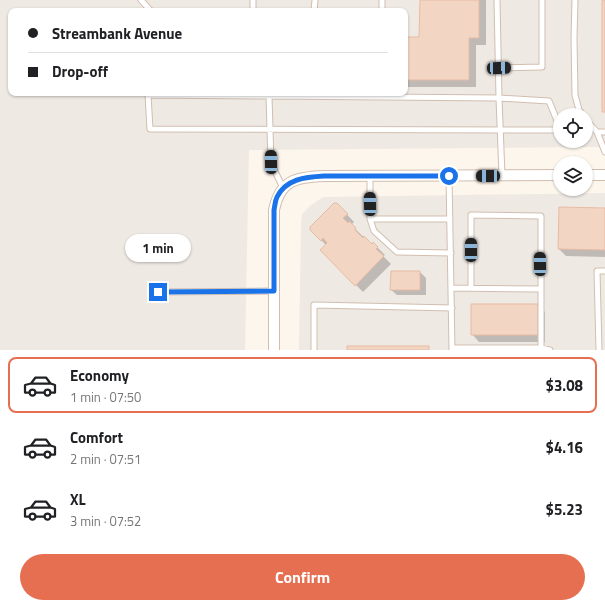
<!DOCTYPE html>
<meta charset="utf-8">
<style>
body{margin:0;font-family:"Titillium Web",sans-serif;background:#f6f6f6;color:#202124;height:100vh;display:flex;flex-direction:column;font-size:15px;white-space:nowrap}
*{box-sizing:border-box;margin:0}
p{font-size:13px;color:#757577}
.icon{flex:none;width:22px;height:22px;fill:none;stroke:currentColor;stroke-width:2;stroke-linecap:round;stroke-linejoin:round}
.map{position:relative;height:350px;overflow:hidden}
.panel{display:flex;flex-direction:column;background:#fff;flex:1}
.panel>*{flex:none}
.banner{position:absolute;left:8px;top:8px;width:400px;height:88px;border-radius:8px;box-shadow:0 1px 3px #0004;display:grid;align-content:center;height:88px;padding:0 20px;background:#fff}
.buttons{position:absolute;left:553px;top:108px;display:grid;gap:8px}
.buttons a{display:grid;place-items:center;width:40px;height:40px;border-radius:50%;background:#fff;box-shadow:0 1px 3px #0004;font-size:20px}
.end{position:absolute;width:18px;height:18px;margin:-9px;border:5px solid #1a73e8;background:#fff;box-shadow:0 0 0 2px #fff}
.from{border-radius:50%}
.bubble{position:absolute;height:28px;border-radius:14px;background:#fff;box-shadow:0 1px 3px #0004;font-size:13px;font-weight:700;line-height:28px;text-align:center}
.car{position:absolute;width:12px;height:24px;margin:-12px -6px;border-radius:5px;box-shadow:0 0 3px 1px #0007;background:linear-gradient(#222 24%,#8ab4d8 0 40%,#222 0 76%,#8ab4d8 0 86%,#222 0)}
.banner b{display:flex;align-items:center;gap:14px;height:38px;font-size:15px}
.banner b+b{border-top:1px solid #e0e0e0}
.banner i{width:10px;height:10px;background:#202124}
ul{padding:7px 0 0;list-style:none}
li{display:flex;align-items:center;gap:12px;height:56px;margin:0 8px 6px;padding:0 12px;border:2px solid transparent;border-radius:8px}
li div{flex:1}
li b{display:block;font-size:15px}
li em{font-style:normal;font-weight:700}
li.current{border-color:#e76f51}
li>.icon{width:36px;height:36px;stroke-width:1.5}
.action{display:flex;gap:8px;margin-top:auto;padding:8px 20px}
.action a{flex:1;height:46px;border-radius:24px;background:#e76f51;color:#fff;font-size:16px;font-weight:700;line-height:46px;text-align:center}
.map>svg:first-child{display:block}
.industrial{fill:#efe9e4;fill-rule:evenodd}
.shadow{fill:#0003}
.building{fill:#f3d5c3;stroke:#e6bba3}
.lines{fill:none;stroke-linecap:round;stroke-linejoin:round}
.lane-casing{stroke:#d1beb0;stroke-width:7}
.street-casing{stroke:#d1beb0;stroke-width:12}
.lane{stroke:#fff;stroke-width:5}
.street{stroke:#fff;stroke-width:10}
.route{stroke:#1a73e8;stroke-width:5}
</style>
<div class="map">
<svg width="605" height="350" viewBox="0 0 605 350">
<rect width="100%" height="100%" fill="#fdf6ec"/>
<path class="industrial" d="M0,0h605v147l-356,3 -4,200h-245zM11,11h394v82h-394zM560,115h26v26h-26z
M605,193v157h-306l2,-128 1,-8 9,-9 12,-8z"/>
<path class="shadow" d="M421,0h65v45h-10v42h-71v-49h15z
M337,204l17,18 -3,3 21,20 1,-2 12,12 -2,1 8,8 -28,28 -42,-42 5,-5 -15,-15z
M605,209v48l-39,-1 -7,-7z
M420,272l6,6v17h-29l-6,-5z
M538,305l7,7v30h-66l-7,-8z"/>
<path class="building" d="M420,0h59v38h-10v42h-64v-43h14z
M602,0h3v112h-3z
M334,203h3l11,11 -5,4 5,5 1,-2 7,7 -1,2 8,8 1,-2 8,8 1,-2 5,5 -2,2 8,7 -29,30 -35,-36 7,-7 -4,-5 -2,3 -11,-11v-3z
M559,207l46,1v42l-47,-1z
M391,271h29v19h-30z
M471,304h67v31h-67z
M347,346h82v4h-82z"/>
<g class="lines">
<g class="lane-casing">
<path id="lane" d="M141,0l10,11
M575,0l-1,38 1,57 4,15 4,5
M253,11v-11
M314,11l1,-11
M382,11v-11
M499,68l43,-1v-67
M269,96l-121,-1 2,34 407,1 1,-7 -9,-22 -50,-3 -2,-98
M586,120l11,12 8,20
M597,132h8
M370,176v43l4,12 23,21 54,1
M449,176l3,174
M283,188l-12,-25 -2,-67 230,2 3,78
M370,219h80
M452,288l89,1v59
M471,288v-73l70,1v73
M158,292l116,-1
M452,348h89l9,2
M314,350v-45l138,3
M599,350l-2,-79h8"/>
</g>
<g class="street-casing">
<path id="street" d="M586,175h19
M274,350v-140c6,-30 22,-33 50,-34l236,-1"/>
</g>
<use href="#lane" class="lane"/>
<use href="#street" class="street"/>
</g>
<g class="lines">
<path class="route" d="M158,292l116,-1v-81c1,-5 1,-9 3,-13 9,-18 28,-20 47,-21h125"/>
</g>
</svg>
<div class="buttons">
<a><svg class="icon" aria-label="locate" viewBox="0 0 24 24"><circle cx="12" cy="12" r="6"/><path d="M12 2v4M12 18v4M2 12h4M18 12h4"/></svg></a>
<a><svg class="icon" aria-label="layers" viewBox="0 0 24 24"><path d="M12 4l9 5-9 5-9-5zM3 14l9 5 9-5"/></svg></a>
</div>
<i class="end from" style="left:449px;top:176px"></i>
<i class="end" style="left:158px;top:292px"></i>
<div class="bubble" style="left:125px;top:234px;width:66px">1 min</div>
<i class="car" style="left:499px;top:68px;rotate:88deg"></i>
<i class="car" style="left:271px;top:162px;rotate:359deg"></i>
<i class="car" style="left:488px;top:176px;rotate:270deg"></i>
<i class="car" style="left:370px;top:204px;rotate:359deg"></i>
<i class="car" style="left:471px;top:250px;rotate:0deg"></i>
<i class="car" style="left:540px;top:264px;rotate:359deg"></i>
<div class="banner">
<b><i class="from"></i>Streambank Avenue</b>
<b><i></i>Drop-off</b>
</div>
</div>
<section class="panel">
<ul>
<li class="current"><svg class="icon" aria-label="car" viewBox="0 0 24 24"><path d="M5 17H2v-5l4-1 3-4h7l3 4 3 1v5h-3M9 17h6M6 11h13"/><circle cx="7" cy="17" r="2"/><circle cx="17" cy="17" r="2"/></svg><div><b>Economy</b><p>1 min · 07:50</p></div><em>$3.08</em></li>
<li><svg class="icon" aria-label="car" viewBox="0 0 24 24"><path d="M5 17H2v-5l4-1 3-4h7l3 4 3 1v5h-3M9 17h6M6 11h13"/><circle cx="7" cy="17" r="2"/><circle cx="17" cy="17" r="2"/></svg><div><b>Comfort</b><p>2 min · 07:51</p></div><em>$4.16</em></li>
<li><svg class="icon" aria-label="car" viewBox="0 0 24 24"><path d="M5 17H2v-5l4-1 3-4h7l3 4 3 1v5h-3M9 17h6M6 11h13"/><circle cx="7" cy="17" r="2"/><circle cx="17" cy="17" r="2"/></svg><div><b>XL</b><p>3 min · 07:52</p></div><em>$5.23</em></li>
</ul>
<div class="action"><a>Confirm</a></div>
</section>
